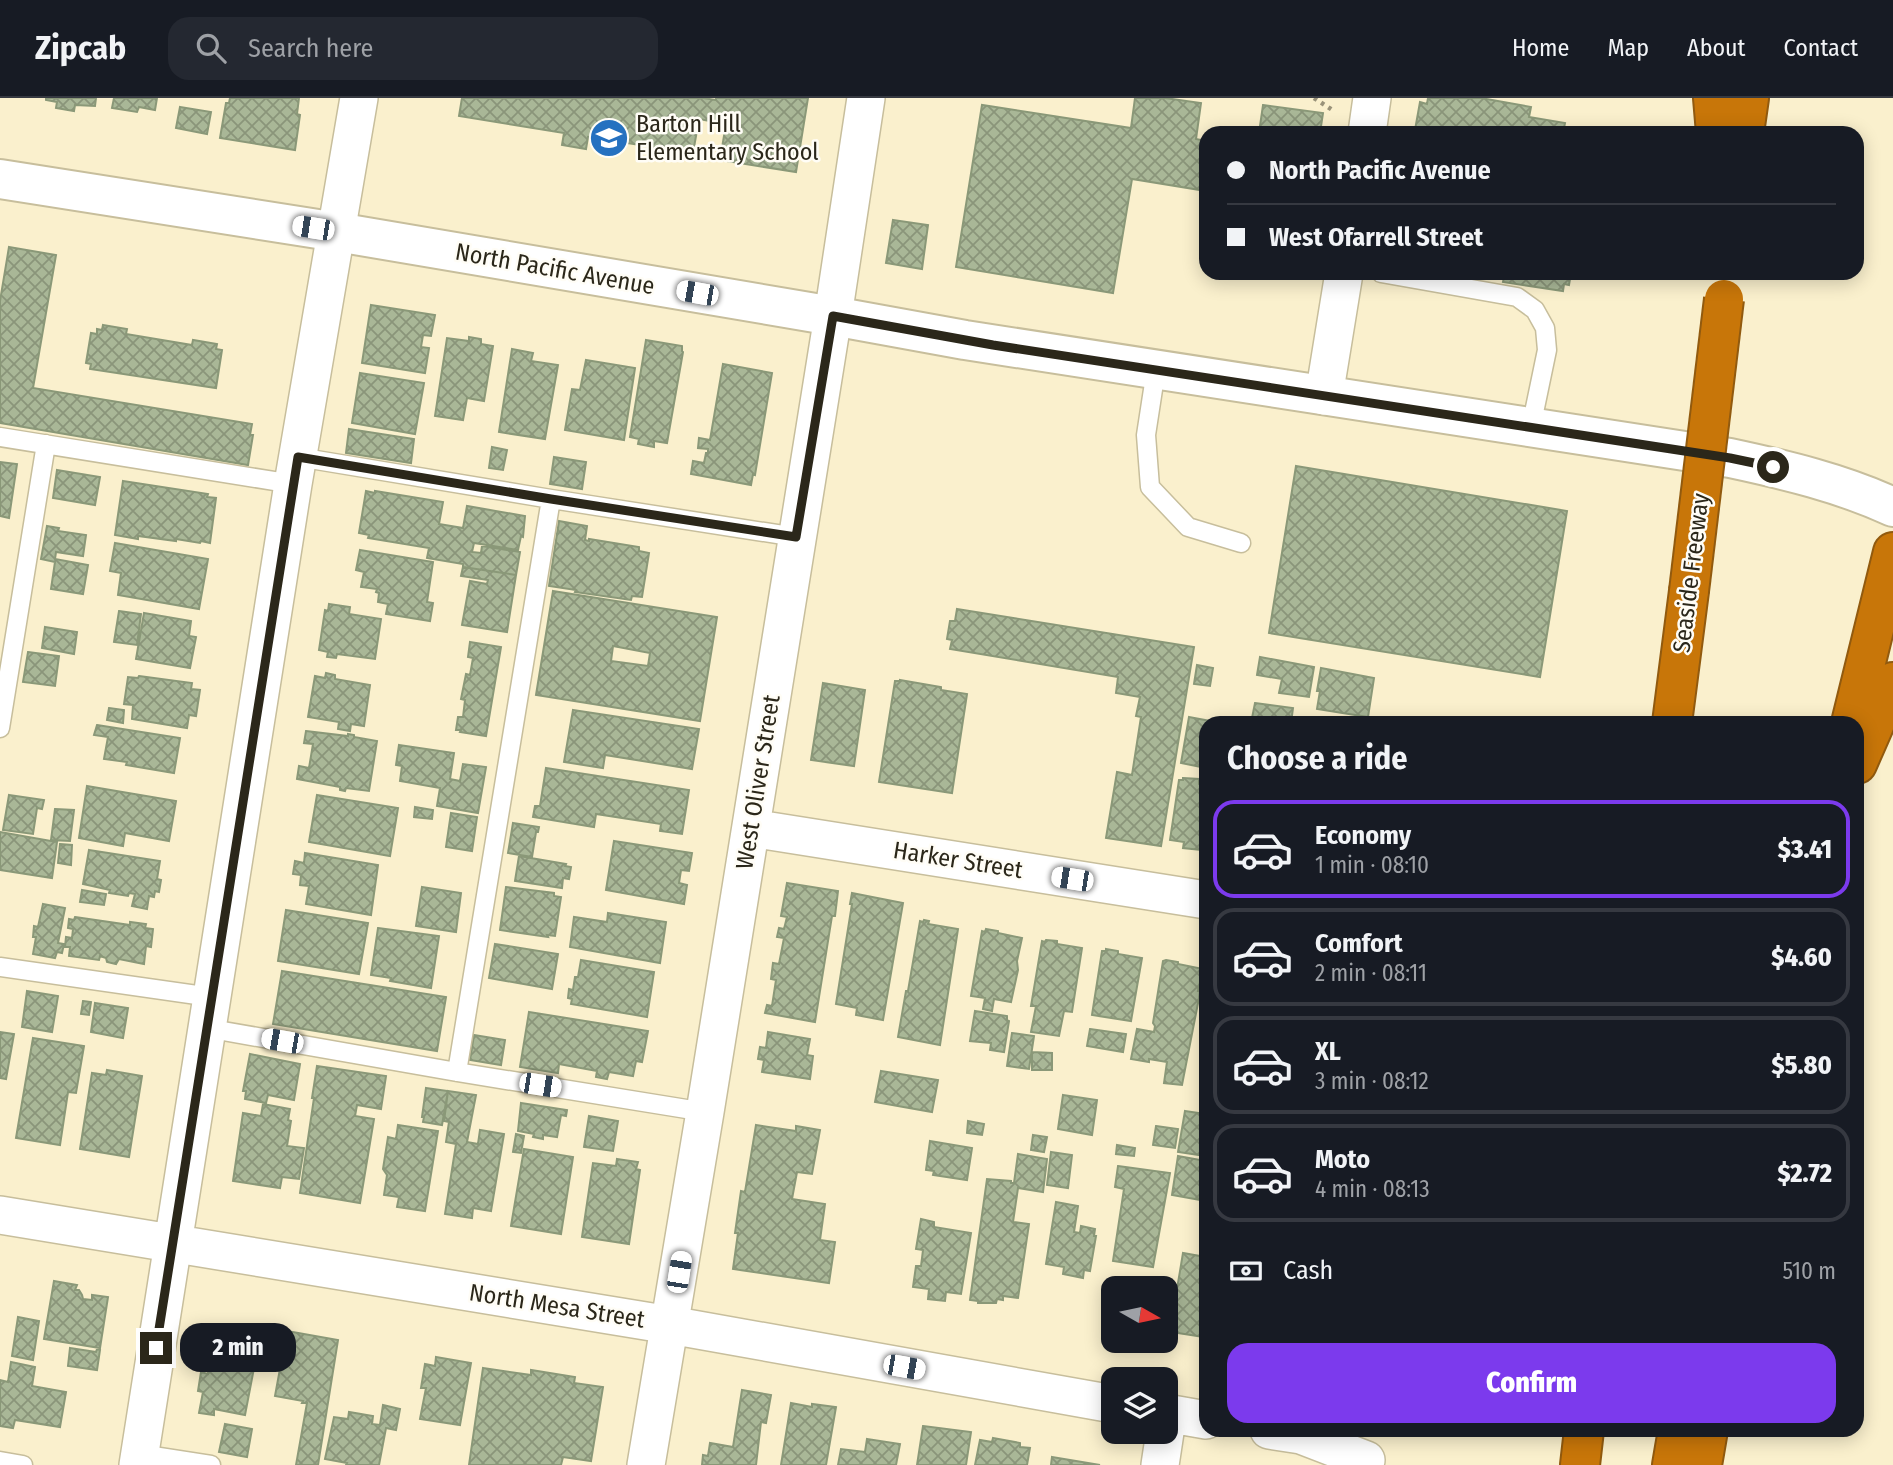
<!DOCTYPE html>
<meta charset="utf-8">
<style>
body{margin:0;font-family:"Fira Sans Condensed",sans-serif;background:#242831;color:#f1f3f6;height:100vh;display:flex;flex-direction:column;font-size:26px;white-space:nowrap}
*{box-sizing:border-box;margin:0}
p{font-size:23px;color:#9ea1a6}
.icon{flex:none;width:38px;height:38px;fill:none;stroke:currentColor;stroke-width:2;stroke-linecap:round;stroke-linejoin:round}
.map{position:relative;flex:1;overflow:hidden}
.details{position:absolute;left:1199px;top:618px;width:665px;height:721px;display:flex;flex-direction:column;background:#171b24;border-radius:21px;box-shadow:0 4px 18px #0003}
.details>*{flex:none}
.banner{position:absolute;left:1199px;top:28px;width:665px;height:154px;border-radius:21px;box-shadow:0 4px 18px #0003;display:grid;align-content:center;height:154px;padding:0 28px;background:#171b24}
.needle{width:46px;rotate:99deg}
.controls{position:absolute;left:1101px;top:1178px;display:grid;gap:14px}
.controls a{display:grid;place-items:center;width:77px;height:77px;border-radius:14px;background:#171b24;box-shadow:0 4px 18px #0003;font-size:35px}
.end{position:absolute;width:32px;height:32px;margin:-16px;border:9px solid #2b271a;background:#fff;box-shadow:0 0 0 4px #fff}
.from{border-radius:50%}
.bubble{position:absolute;height:49px;border-radius:21px;background:#171b24;box-shadow:0 4px 18px #0003;font-size:23px;font-weight:800;line-height:49px;text-align:center}
.car{position:absolute;width:21px;height:42px;margin:-21px -10px;border-radius:9px;box-shadow:0 0 5px 2px #0007;background:linear-gradient(#fff 24%,#345 0 40%,#fff 0 76%,#345 0 86%,#fff 0)}
.banner b{display:flex;align-items:center;gap:24px;height:66px;font-size:26px}
.banner b+b{border-top:2px solid #363941}
.banner i{width:18px;height:18px;background:#f1f3f6}
ul{padding:0;list-style:none}
li{display:flex;align-items:center;gap:21px;height:98px;margin:0 14px 10px;padding:0 14px;border:4px solid #363941;border-radius:21px}
li div{flex:1}
li b{display:block;font-size:26px}
li em{font-style:normal;font-weight:800}
li.on{border-color:#7c3aed}
li>.icon{width:63px;height:63px;stroke-width:1.5}
h2{padding:0 28px;font-size:32px;line-height:84px}
.pay{display:flex;align-items:center;gap:18px;height:77px;padding:0 28px;font-size:26px}
.pay p{margin-inline-start:auto}
.action{display:flex;gap:14px;margin-top:auto;padding:14px 28px}
.action a{flex:1;height:80px;border-radius:21px;background:#7c3aed;color:#fff;font-size:28px;font-weight:800;line-height:80px;text-align:center}
header{display:flex;align-items:center;gap:42px;box-sizing:border-box;height:98px;padding:0 35px;background:#171b24;border-bottom:2px solid #363941}
header strong{font-size:33px}
nav{display:flex;gap:38px;margin-inline-start:auto;font-size:24px}
.search{width:490px;height:63px;background:#242831;display:flex;align-items:center;gap:18px;box-sizing:border-box;padding:0 24px;border-radius:21px;color:#9ea1a6;font-size:26px}
.map>svg:first-child{display:block}
.building{fill:url(#building-cross-hatch);stroke:#8a9878;stroke-width:2;fill-rule:evenodd}
.lines{fill:none;stroke-linecap:round;stroke-linejoin:round}
.lane-casing{stroke:#c7be9c;stroke-width:21}
.street-casing{stroke:#c7be9c;stroke-width:40}
.secondary-casing{stroke:#c7be9c;stroke-width:42}
.highway-casing{stroke:#915a0f;stroke-width:42}
.path{stroke:#999279;stroke-width:4.5;stroke-dasharray:3.5 5;stroke-linecap:butt}
.lane{stroke:#fff;stroke-width:18}
.street{stroke:#fff;stroke-width:37}
.secondary{stroke:#fff;stroke-width:38}
.highway{stroke:#c87609;stroke-width:38}
.highway-bridge-casing{stroke:#915a0f;stroke-width:42;stroke-linecap:butt}
.highway-bridge{stroke:#c87609;stroke-width:38}
.route{stroke:#2b271a;stroke-width:9}
.labels{text-anchor:middle;stroke-width:5;stroke-linejoin:round;paint-order:stroke}
.poi-label{font-size:24px;fill:#2b271a;stroke:#fffdf6;text-anchor:start}
.street-label{font-size:24px;fill:#2b271a;stroke:#fffdf6}
</style>
<header>
<strong>Zipcab</strong>
<div class="search"><svg class="icon" aria-label="search" viewBox="0 0 24 24"><circle cx="10" cy="10" r="6"/><path d="M15 15l6 6"/></svg>Search here</div>
<nav><a>Home</a><a>Map</a><a>About</a><a>Contact</a></nav>
</header>
<div class="map">
<svg width="1893" height="1367" viewBox="0 0 1893 1367">
<defs>
<pattern id="building-cross-hatch" width="8" height="8" patternUnits="userSpaceOnUse" patternTransform="scale(1.75)"><rect width="8" height="8" fill="#a9b797"/><path d="M0 0l8 8M0 8l8-8" fill="none" stroke="#8a957a"/></pattern>
</defs>
<rect width="100%" height="100%" fill="#faf0cd"/>
<path class="building" d="M46,0h50l-1,8 -20,-1 -1,6 -18,-3 1,-6 -11,-2z
M114,0h43l-2,12 -16,-3 -2,5 -25,-4z
M230,0h69l-2,16 3,1 -5,35 -75,-12 6,-35h3z
M462,0h241l13,2v-2h92l-12,74 -76,-12 6,-36 -27,-5 -6,34 -105,-16 -2,12 -24,-4 2,-12 -105,-17z
M1135,0h30l36,5 -5,36 10,2v50l-74,-12 -19,114 -157,-26 26,-162 149,23z
M1428,0h53l50,9 -2,10 36,6 -2,10h-130l-18,-3 5,-28 7,2z
M1263,7l60,8 -3,20h-61z
M180,9l31,5 -4,22 -31,-6z
M893,122l35,5 -6,44 -36,-6z
M9,149l47,8 -23,133 219,36 -2,11h3l-5,30 -248,-42v-122z
M1505,175h66l-2,12 -5,-1 -1,7 -60,-9z
M371,207l64,10 -4,21 -8,-1 -2,12 8,1 -4,25 -63,-10z
M103,227l24,4 -1,5 66,11 1,-5 24,4 -1,5 6,1 -6,38 -126,-19 1,-5 -5,-1 5,-30 6,1v-5l5,1z
M469,239l12,2v5l12,2 -9,55 -17,-3 -4,22 -28,-4 12,-78 22,3z
M646,242l36,6v5l1,1 -16,91 -13,-2v6l-16,-3 1,-5 -9,-2z
M512,251l21,4 -2,8 27,4 -13,74 -46,-7z
M586,262l49,8 -11,72 -59,-10 7,-41 8,1z
M723,266l49,9 -17,102 -2,-1 -2,11 -60,-11 2,-13 11,2 2,-10h2v-4l-10,-1 1,-10 11,2z
M360,275l64,10 -9,51 -63,-11z
M349,331l65,10 -3,24 -65,-10z
M492,349l15,3 -4,20 -14,-2z
M554,359l32,5 -4,27 -32,-5z
M0,364l17,2 -8,54 -9,-2z
M1296,368l271,45 -27,166 -271,-44z
M57,372l43,7 -5,28 -42,-7z
M123,383l85,13 -1,3 9,1 -6,45 -9,-2 -1,2 -24,-4v2l-38,-5v3l-23,-4z
M366,393l9,2v-2l68,11 -4,22 24,4 4,-22 58,10 -2,21 -2,-1 -3,14 -44,-7 -2,9 9,1 1,-7 38,6 -4,23 -53,-8v-3l-36,-6 2,-10 -61,-10 1,-3 -10,-2z
M559,423l28,5 -2,14 4,1v-2l50,8v4l10,2 -7,44 -10,-1 -1,4 -56,-8 1,-2 -27,-4z
M47,428l12,2 -1,3 28,4 -3,21 -27,-4 -1,7 33,6 -5,29 -32,-5 4,-27 -14,-3z
M115,445l93,16 -9,50 -81,-14 3,-22 -11,-2z
M360,452l73,12 -6,40 6,1 -3,18 -44,-7 2,-10 -10,-2 1,-9 -3,-1 1,-3 -16,-2 3,-15 -8,-2z
M463,469l53,8 -9,57 -45,-7 8,-44 17,3 1,-4 -27,-4z
M553,493l164,26 -17,104 -164,-26zM613,548l37,7 -2,13 -37,-5z
M329,506l21,3 -1,7 32,5 -6,40 -38,-5 -1,4 -9,-1 1,-5 -9,-2 6,-40 3,1z
M957,511l237,38 -33,199 -55,-8 11,-66 15,3 9,-58 -5,-1 4,-19 -24,-4 2,-16 -168,-28 2,-9 -5,-1 3,-18h5z
M119,513l22,3 -4,31 -23,-3z
M144,515l47,8 -2,15 7,1 -6,31 -54,-9z
M45,529l32,5 -3,22 -32,-6z
M470,544l31,5 -15,89 -26,-4 1,-2h-5l2,-13h5l2,-17 -4,-1 5,-25 4,1 3,-17 -5,-1z
M28,554l31,4 -4,30 -32,-4z
M1260,559l54,10 -5,30 -30,-4 3,-14 -25,-4z
M1197,567l16,3 -3,18 -16,-2z
M1321,570l53,10 -6,39 -51,-8 3,-18h-3z
M326,575l9,2v4l35,6 -6,41 -13,-2 -1,7 -12,-2 1,-7 -31,-5 7,-41 10,2z
M139,578l53,7 -1,6 9,1 -4,26 -7,-1 -2,13 -55,-9 1,-14 -9,-1 4,-27 10,1z
M900,582l41,7v3l26,4 -15,99 -73,-11 16,-101h5z
M823,585l42,7 -11,76 -43,-6z
M1255,605l38,5 -2,15h-40z
M109,610l15,2 -1,13 -16,-3z
M573,612l126,19 -7,40 -87,-14 -2,13 -39,-6z
M1189,619l32,6h-15v45l-25,-5z
M97,627l83,13 -6,35 -48,-8 1,-3 -23,-3 4,-22 -14,-2z
M306,633l42,5v-2l6,1v2l23,4 -8,50 -23,-3 -1,3 -5,-1v-3l-43,-8 2,-13 10,2 4,-24 -9,-1z
M399,647l55,8 -4,26 10,2 3,-17 23,3 -8,46 -41,-7 3,-18 -40,-7 2,-15 -6,-1z
M546,670l143,22 -7,44 -22,-3 1,-7 -65,-10 -2,13 -61,-10 2,-11h5z
M1183,680l16,1v5l7,1v61l-4,-1 -1,5 -18,-2 1,-6 -14,-2 9,-60h4z
M87,688l89,15 -7,40 -44,-8 -2,13 -44,-8z
M9,697l35,5 -2,9 -5,-1 -4,26 -30,-4z
M317,697l81,13 -8,48 -81,-14z
M415,709l18,3 -1,9 -18,-2z
M55,711l19,1 -4,31 -19,-1z
M451,715l26,4 -5,34 -26,-4z
M513,725l26,4 -1,5h-2l-4,25 -24,-4z
M0,734l57,10 -5,36 -52,-8z
M614,743l78,12 -3,18 -8,-1 -2,13 8,2 -3,19 -78,-14z
M60,746l12,1 -1,20 -13,-2z
M89,752l71,11 -3,18 4,1 -2,12 -4,-1 -1,6 -5,-1 -2,13 -15,-3 3,-12 -6,-1 -1,3 -19,-3 1,-3 -27,-6z
M305,755l73,12 -7,50 -65,-11 3,-18 -9,-1 1,-10 -8,-1 2,-13 9,2z
M519,758l47,8 -1,2 6,1 -2,12 -6,-1 -1,10 -47,-7z
M787,785l51,8 -3,25h-3l-17,106 -50,-9 2,-8 5,1 4,-26 -5,-1 2,-16 6,1 5,-26 -7,-1 2,-9 5,1 3,-12 -6,-1z
M422,789l39,6 -5,39 -40,-6z
M506,789l48,6v3l7,1 -6,39 -8,-1 1,2 -48,-7z
M82,792l24,4 -2,11 -24,-3z
M852,795l51,10 -20,117 -27,-5 1,-7 -21,-4 16,-100h-2z
M43,806l22,4 -7,35 6,1 -2,9 -5,-1 -2,6 -22,-4 3,-17h-3l1,-11 4,1z
M286,812l82,13 -9,51 -81,-13z
M608,815l58,9 -6,41 -90,-16 4,-30 33,5z
M75,819l55,8v-3l16,2 -1,4 8,1 -2,18 -5,-1 -2,18 -25,-5 -3,5 -9,-2 -1,-4 -6,-2 -1,4 -30,-4 1,-9h-5l1,-10 6,1 1,-9 -5,-1 1,-9 5,1z
M924,822l5,1 -1,3 30,5 -18,116 -42,-8 8,-46h2l12,-70 3,1z
M378,830l61,8 -8,52 -41,-7 1,-3 -20,-3z
M986,831l12,2v2l24,5 -5,23 1,9 -7,32 -17,-3 -2,12 -9,-2 2,-11 -14,-2 11,-65 3,1z
M1046,842l11,1v3l25,4 -10,64 -8,-1 -5,25 -28,-4 5,-26h-5l11,-65 3,1z
M495,846l63,10 -6,35 -63,-11z
M1106,851l12,2v3l24,4 -11,63 -39,-6 10,-64h4z
M581,862l73,12 -7,45 -76,-13 1,-5 -4,-1 1,-9 4,1 2,-13h3z
M1166,862l12,2v2l25,5 -5,22h2l-1,7 -17,87 -18,-2 3,-21 -18,-3v3l-18,-3 6,-30 17,3 1,-6 -2,-3 10,-62z
M282,873l164,26 -9,54 -164,-27z
M27,893l31,5 -6,36 -30,-5z
M83,903l8,1 -2,13 -8,-1z
M95,905l33,5 -5,30 -32,-6z
M975,913l32,5v4l2,1 -5,31 -14,-2 1,-7 -21,-2z
M529,914l119,19 -6,31 -6,-1 -3,15 -24,-4 -2,7 -11,-2 1,-6 -38,-7 -1,9 -38,-6z
M1090,931l36,5 -3,18 -36,-6z
M0,934l14,2 -8,45 -6,-1z
M768,934l42,7 -3,16 6,1 -3,23 -48,-7 2,-12 -6,-1 2,-12 6,1z
M1012,935l22,3 -5,33 -22,-3z
M474,937l31,5 -4,25 -31,-5z
M33,940l51,8 -8,47 -8,-1 -8,53 -44,-7z
M1032,954l20,1v17h-20z
M250,956l50,10 -6,36 -26,-5 -2,8 -21,-4 1,-8h-3z
M317,968l69,10 -5,33 -24,-4 -2,11 19,3 -14,84 -60,-10 14,-95h-2z
M107,972l35,6 -13,81 -49,-8 12,-76 14,2z
M881,973l57,9 -6,32 -57,-10z
M426,990l22,3 -6,34 -19,-3 1,-5h-2z
M448,993l28,4 -9,47 11,2 2,-14 24,4 -13,77 -18,-3 -1,10 -27,-4 11,-70 -10,-2 3,-20 -5,-1z
M1063,997l34,5 -5,35 -34,-6z
M521,1005l46,7 -1,6 -5,-1 -4,22 -14,-2v4l-10,-2 1,-3 -16,-3z
M263,1006l27,5 -2,11 3,1 -4,25 17,2 -5,31 -17,-2 -2,11 -47,-7 10,-68 18,3z
M1185,1013l21,3v42l-28,-4z
M589,1018l29,5 -5,30 -29,-4z
M968,1023l16,3 -2,11 -15,-2z
M398,1027l40,6 -13,80 -28,-4 2,-10 -15,-2 3,-20 -4,-6 5,-32 8,2z
M756,1027l40,6v-5l24,4 -8,44 -15,-2 -5,27 33,5 -5,36 15,2 -6,41 -96,-14 5,-36h-3l6,-42 4,1z
M1156,1028l22,3 -3,19 -22,-3z
M516,1036l8,2 -3,17 -8,-1z
M1033,1037l14,2 -3,15 -13,-2z
M930,1043l42,7 -5,32 -34,-5 1,-4 -8,-1z
M1117,1047l18,3 -1,8 -18,-2z
M524,1051l49,8 -12,77 -50,-8z
M1051,1054l21,3 -4,33 -21,-3z
M1018,1056l29,5 -4,33 -25,-4 -5,34 16,2 -11,74 -15,-2v4l-6,-1 -1,4h-18v-2l-8,-1 17,-121 24,2v2h3z
M1178,1058l28,5v40l-34,-6z
M617,1061l21,3 -2,7 4,1 -11,74 -47,-7 11,-74 23,3z
M1118,1068l52,7 -17,94 -40,-6 11,-72 -9,-2z
M1056,1104l22,4 -4,26 6,1 1,-7 14,3 -1,7h2l-6,35 -6,-1 -1,8 -20,-4 1,-7 -18,-3z
M921,1121l13,3v5l37,6 -10,61 -15,-2 -1,9 -17,-2 1,-10 -16,-2 3,-21h5l2,-16 -7,-1z
M1203,1136l3,1 -2,102 -33,-5 2,-7h-2l12,-72 17,3z
M54,1183l23,4 -2,5h4l3,5 1,4 9,1v-5l16,2 -8,51 -56,-9z
M18,1219l21,4 -6,39 -21,-4z
M212,1227l42,7 -2,10 11,2 -4,25 -5,-1 -9,47 -31,-6v6l-15,-2 4,-21 -5,-1 3,-19 7,2 4,-21 -5,-1z
M287,1233l51,9 -20,125h-22l11,-62h-5l1,-2 -28,-5z
M70,1250l26,4 1,-3 3,1 -3,20 -29,-4z
M436,1259l35,6 -11,62 -40,-6 6,-31h-5l4,-24 10,2z
M11,1264l24,5 -3,19 34,6 -6,35 -45,-7 -2,8 -13,-2v-46l8,2z
M483,1270l48,7v-5l44,7 -1,6 29,4 -12,74 -28,-4 -2,8h-92z
M742,1292l29,5 -5,28 -5,-1 -5,43h-54l1,-10 5,1 2,-13 23,4z
M791,1305l21,4v-3l24,3 -10,58h-45z
M383,1307l17,4 -4,21 -10,-2 -7,37h-33l1,-2 -22,-4 9,-42 14,2 1,-7 24,4 -1,8 8,1z
M225,1326l27,5 -5,28 -28,-5z
M923,1328l48,6 -5,33h-49z
M993,1340l27,5v4l10,1 -3,17h-52l5,-25 12,2z
M867,1341l33,5 -4,21h-58l3,-16 24,3z
M1052,1359l48,8h-49z"/>
<g class="lines">
<g class="lane-casing">
<path id="lane" d="M1381,175l136,24 18,13 10,18 2,22 -16,77
M1156,272l-10,65 4,52 38,40 53,16
M0,339l293,47
M298,359l253,42 245,38
M0,630l46,-284
M0,869l211,30
M206,930l251,44 248,40
M457,974l94,-573
M140,1356l71,11
M0,1363l23,4"/>
</g>
<g class="street-casing">
<path id="street" d="M1367,35l5,-35
M1324,298l20,-123
M751,730l455,72
M0,1117l670,110 443,79
M1166,1315l40,7
M1269,1332l32,5 65,25
M138,1367l155,-981 66,-386
M646,1367l59,-353 128,-796 33,-218
M1160,1367l5,-33"/>
</g>
<g class="secondary-casing">
<path id="secondary" d="M0,81l337,53 496,84 132,24 765,118c56,12 111,25 163,49"/>
</g>
<g class="highway-casing">
<path id="highway" d="M1713,0l3,35
M1744,35l5,-35
M1672,625l17,-132
M1851,625l42,-171
M1857,666l36,-82
M1580,1367l4,-35
M1672,1367l6,-35
M1702,1367l6,-35"/>
</g>
<path class="path" d="M1314,0l20,13"/>
<use href="#lane" class="lane"/>
<use href="#street" class="street"/>
<use href="#secondary" class="secondary"/>
<use href="#highway" class="highway"/>
<g class="highway-bridge-casing">
<path id="highway-bridge" d="M1689,493l35,-292"/>
</g>
<use href="#highway-bridge" class="highway-bridge"/>
</g>
<g class="lines">
<path class="route" d="M156,1250l142,-891 253,42 245,38 37,-221 160,29 737,113 43,9"/>
</g>
<defs>
<g id="school-disc" transform="scale(2.0125)"><circle r="9.5" fill="#2571c0" stroke="#fffdf6"/><path d="M0-5L7-2L0 1L-7-2ZM-4 1L0 2.5L4 1V4Q0 6-4 4Z" fill="#fff"/></g>
</defs>
<g fill-rule="evenodd">
<use href="#school-disc" x="609" y="40"/>
</g>
<g class="labels">
<g class="poi-label">
<text x="636" y="34">Barton Hill<tspan x="636" dy="28">Elementary School</tspan></text>
</g>
<g class="street-label">
<text transform="translate(555 171) rotate(10)" y="8">North Pacific Avenue</text>
<text transform="translate(1691 475) rotate(-83)" y="8">Seaside Freeway</text>
<text transform="translate(758 684) rotate(-81)" y="8">West Oliver Street</text>
<text transform="translate(958 762) rotate(9)" y="8">Harker Street</text>
<text transform="translate(557 1208) rotate(9)" y="8">North Mesa Street</text>
</g>
</g>
</svg>
<div class="controls">
<a><svg class="needle" viewBox="-14 -14 28 28"><path d="M0-13l5 13h-10z" fill="#e53935"/><path d="M0 13l5-13h-10z" fill="#9ea1a6"/></svg></a>
<a><svg class="icon" aria-label="layers" viewBox="0 0 24 24"><path d="M12 4l9 5-9 5-9-5zM3 14l9 5 9-5"/></svg></a>
</div>
<i class="end from" style="left:1773px;top:369px"></i>
<i class="end" style="left:156px;top:1250px"></i>
<div class="bubble" style="left:180px;top:1225px;width:116px">2 min</div>
<i class="car" style="left:313px;top:130px;rotate:279deg"></i>
<i class="car" style="left:697px;top:195px;rotate:280deg"></i>
<i class="car" style="left:1072px;top:781px;rotate:279deg"></i>
<i class="car" style="left:282px;top:943px;rotate:280deg"></i>
<i class="car" style="left:540px;top:987px;rotate:99deg"></i>
<i class="car" style="left:679px;top:1174px;rotate:9deg"></i>
<i class="car" style="left:904px;top:1269px;rotate:100deg"></i>
<div class="banner">
<b><i class="from"></i>North Pacific Avenue</b>
<b><i></i>West Ofarrell Street</b>
</div>
<section class="details">
<h2>Choose a ride</h2>
<ul>
<li class="on"><svg class="icon" aria-label="car" viewBox="0 0 24 24"><path d="M5 17H2v-5l4-1 3-4h7l3 4 3 1v5h-3M9 17h6M6 11h13"/><circle cx="7" cy="17" r="2"/><circle cx="17" cy="17" r="2"/></svg><div><b>Economy</b><p>1 min · 08:10</p></div><em>$3.41</em></li>
<li><svg class="icon" aria-label="car" viewBox="0 0 24 24"><path d="M5 17H2v-5l4-1 3-4h7l3 4 3 1v5h-3M9 17h6M6 11h13"/><circle cx="7" cy="17" r="2"/><circle cx="17" cy="17" r="2"/></svg><div><b>Comfort</b><p>2 min · 08:11</p></div><em>$4.60</em></li>
<li><svg class="icon" aria-label="car" viewBox="0 0 24 24"><path d="M5 17H2v-5l4-1 3-4h7l3 4 3 1v5h-3M9 17h6M6 11h13"/><circle cx="7" cy="17" r="2"/><circle cx="17" cy="17" r="2"/></svg><div><b>XL</b><p>3 min · 08:12</p></div><em>$5.80</em></li>
<li><svg class="icon" aria-label="car" viewBox="0 0 24 24"><path d="M5 17H2v-5l4-1 3-4h7l3 4 3 1v5h-3M9 17h6M6 11h13"/><circle cx="7" cy="17" r="2"/><circle cx="17" cy="17" r="2"/></svg><div><b>Moto</b><p>4 min · 08:13</p></div><em>$2.72</em></li>
</ul>
<div class="pay"><svg class="icon" aria-label="cash" viewBox="0 0 24 24"><path d="M3 7h18v10H3z"/><circle cx="12" cy="12" r="2"/></svg>Cash<p>510 m</p></div>
<div class="action"><a>Confirm</a></div>
</section>
</div>
